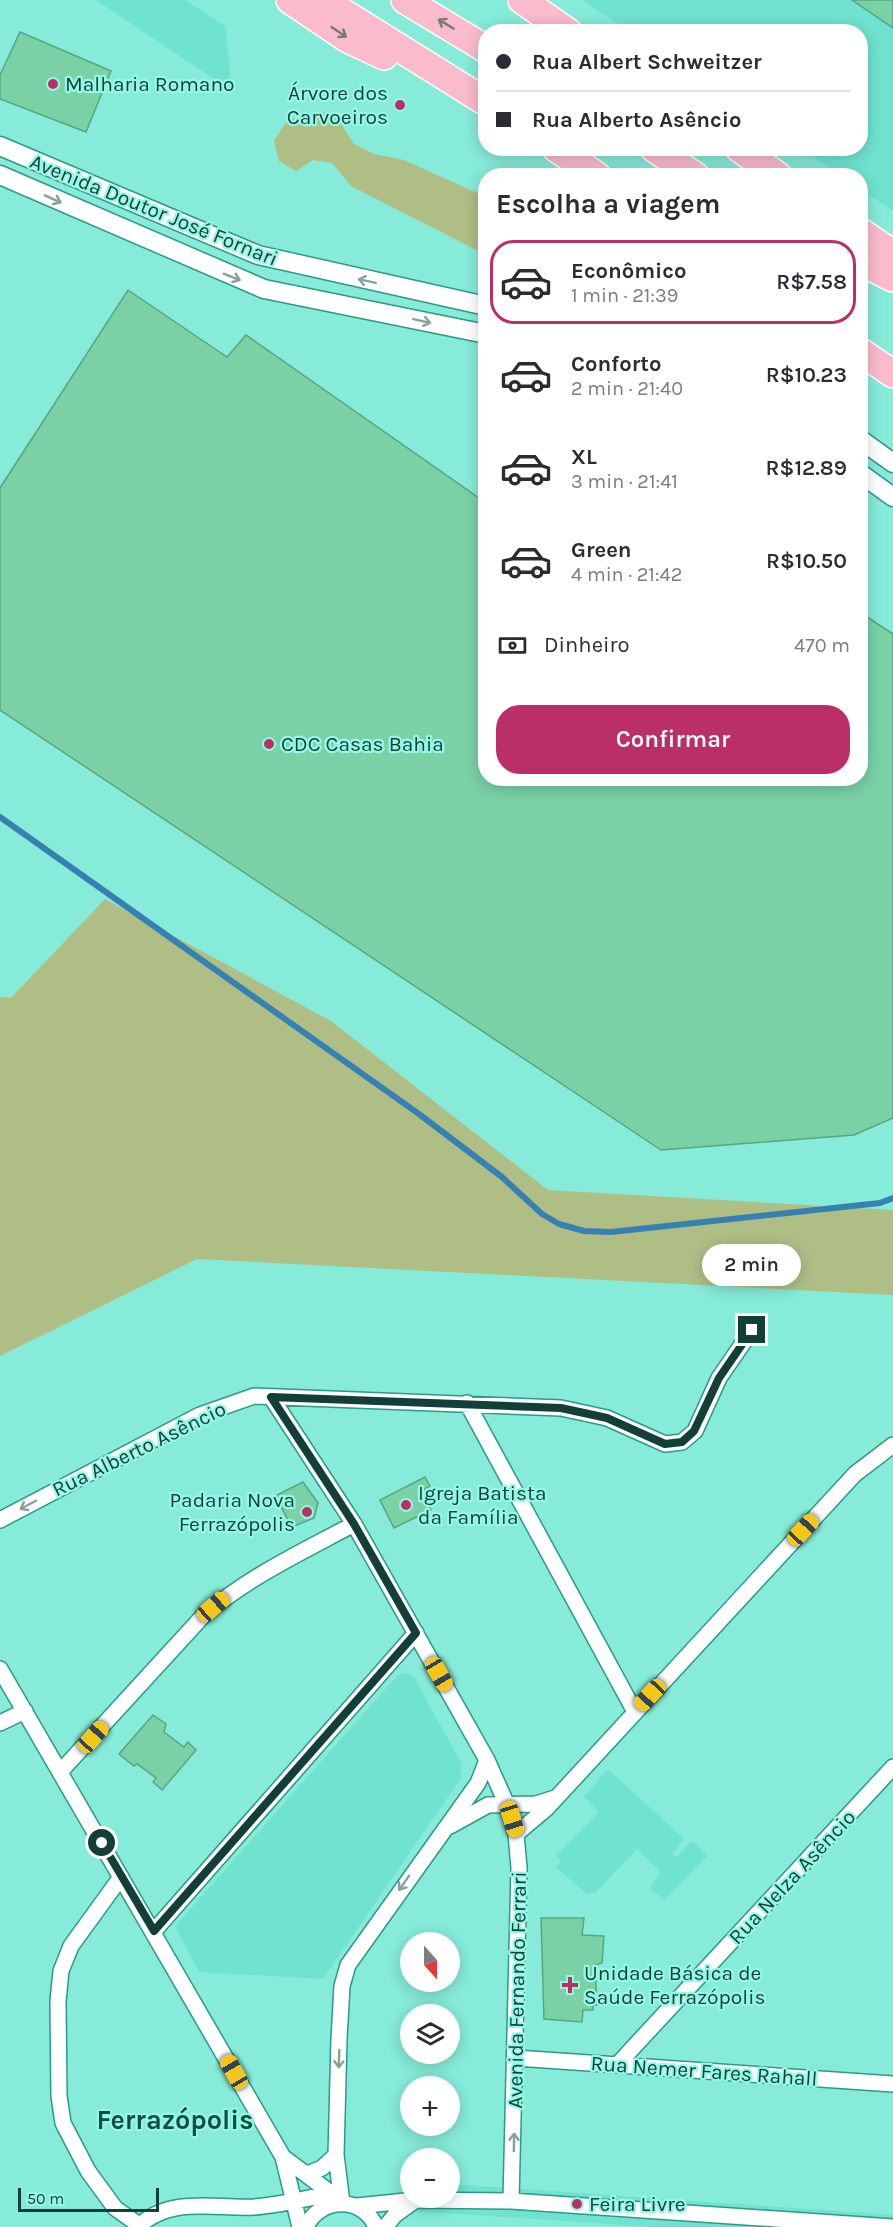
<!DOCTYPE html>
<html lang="pt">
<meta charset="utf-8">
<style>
body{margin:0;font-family:Karla,sans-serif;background:#f2f2f3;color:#2b2b33;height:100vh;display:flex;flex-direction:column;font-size:22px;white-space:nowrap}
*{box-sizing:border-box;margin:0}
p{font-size:20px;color:#7c7c81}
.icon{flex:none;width:33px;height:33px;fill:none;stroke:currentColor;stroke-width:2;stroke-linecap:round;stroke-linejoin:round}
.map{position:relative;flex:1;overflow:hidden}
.drawer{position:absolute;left:478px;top:168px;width:390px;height:618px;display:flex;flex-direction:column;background:#fff;border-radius:24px;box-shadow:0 3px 15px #0003}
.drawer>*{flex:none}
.guide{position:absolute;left:478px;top:24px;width:390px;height:132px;border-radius:24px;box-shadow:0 3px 15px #0003;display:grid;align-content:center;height:132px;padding:0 18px;background:#fff}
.needle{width:39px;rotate:159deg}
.tools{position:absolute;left:400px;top:1932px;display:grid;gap:12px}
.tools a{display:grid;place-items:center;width:60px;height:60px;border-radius:50%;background:#fff;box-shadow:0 3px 15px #0003;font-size:30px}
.scale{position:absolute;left:18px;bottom:15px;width:141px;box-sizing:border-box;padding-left:6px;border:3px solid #133f38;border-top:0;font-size:16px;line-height:21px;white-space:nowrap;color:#133f38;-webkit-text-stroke:4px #93f9e6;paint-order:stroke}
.end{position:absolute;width:27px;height:27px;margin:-14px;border:8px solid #133f38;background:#fff;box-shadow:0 0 0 3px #fff}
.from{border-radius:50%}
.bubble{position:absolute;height:42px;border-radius:21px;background:#fff;box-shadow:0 3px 15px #0003;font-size:20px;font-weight:600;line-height:42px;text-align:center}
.car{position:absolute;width:18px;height:36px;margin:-18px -9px;border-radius:8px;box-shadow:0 0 4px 2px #0007;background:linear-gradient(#f5c518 24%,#345 0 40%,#f5c518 0 76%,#345 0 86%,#f5c518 0)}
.guide b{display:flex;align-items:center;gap:21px;height:57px;font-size:22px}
.guide b+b{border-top:2px solid #e1e1e2}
.guide i{width:15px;height:15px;background:#2b2b33}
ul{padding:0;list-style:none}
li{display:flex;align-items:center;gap:18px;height:84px;margin:0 12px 9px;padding:0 6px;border:3px solid transparent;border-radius:24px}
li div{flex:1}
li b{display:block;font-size:22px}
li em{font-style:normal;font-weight:600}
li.selected{border-color:#ba2f67}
li>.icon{width:54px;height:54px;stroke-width:1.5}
h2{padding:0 18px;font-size:27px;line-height:72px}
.pay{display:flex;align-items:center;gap:15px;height:66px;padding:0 18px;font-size:22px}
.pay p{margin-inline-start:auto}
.action{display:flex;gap:12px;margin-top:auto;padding:12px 18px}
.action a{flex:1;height:69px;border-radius:24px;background:#ba2f67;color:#fff;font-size:24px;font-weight:600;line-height:69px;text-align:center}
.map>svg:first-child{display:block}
.built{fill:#6fe3cf}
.green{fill:#aebe85}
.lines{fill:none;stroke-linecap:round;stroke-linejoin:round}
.stream{stroke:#3680b2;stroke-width:6}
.building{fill:#7ad1a6;stroke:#56a780;stroke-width:1.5}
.minor-casing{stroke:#2c9989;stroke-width:18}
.tertiary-casing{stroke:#2c9989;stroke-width:21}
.motorway-casing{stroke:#fff;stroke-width:30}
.minor{stroke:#fff;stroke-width:15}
.tertiary{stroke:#fff;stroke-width:18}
.motorway{stroke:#fabbcc;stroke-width:27}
.oneway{stroke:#7b777b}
.oneway2{stroke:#899f9c}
.route{stroke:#133f38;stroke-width:8}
.poi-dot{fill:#ba2f67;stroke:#93f9e6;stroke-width:2}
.labels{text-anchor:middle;stroke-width:4.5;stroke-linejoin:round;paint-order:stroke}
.poi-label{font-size:21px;fill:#133f38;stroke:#93f9e6;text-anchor:start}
.street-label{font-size:21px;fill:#133f38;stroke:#93f9e6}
.district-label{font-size:27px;font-weight:bold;fill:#144d44;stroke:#93f9e6}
</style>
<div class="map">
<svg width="893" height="2227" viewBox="0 0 893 2227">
<rect width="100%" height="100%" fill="#86ebd9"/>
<path class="built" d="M96,0h89l40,26 7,65z
M582,0h311v211l-32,-22v-13l-20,-1 -40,-26 60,-1v-116l-232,-1z
M405,1673l9,4 47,86v15l-138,201 -124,-7 -24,-46 222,-250z
M608,1769l76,70 -12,15 5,3 15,-16 15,15 -43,44 -14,-12 11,-16 -24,-23 -41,43 -9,2 -31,-27 5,-6 -5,-6 43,-43 -15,-15z
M450,2184l443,31v12h-239l-242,-16 1,-13h37z"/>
<path class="green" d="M324,112l14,7 16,25 20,10 30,6 82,37v58l-135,-69 -19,-23 -19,-3 -17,11 -17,-10 -5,-20 14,-22 24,-2z
M105,899l226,122 217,169 345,20v85l-696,-36 -197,97v-359l11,1z"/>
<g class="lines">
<path class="stream" d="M0,817l419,297 83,63 40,37 17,10 25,7 27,1 269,-29 13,-5"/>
</g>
<path class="building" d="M852,0h41v28z
M20,32l91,39 -25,61 -86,-33v-24z
M128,290l99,67 19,-22 240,168v275h375v-165l32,21v484l-39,17 -193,15 -661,-440v-222z
M425,1477l5,9 -8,5 9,19 -37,18 -14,-28z
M303,1482l15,21 -4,15 -22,9 -17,-31z
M153,1715l13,9 -2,8 20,15 4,-5 8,8 -34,40 -9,-8 3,-4 -19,-14 -3,2 -15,-12z
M541,1918h43l-2,17 22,1 -2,27 -7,2 2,40h-4v5h-10l-1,12 -38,-3z"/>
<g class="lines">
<g class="minor-casing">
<path id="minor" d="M271,1397l83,127 133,236 20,45 9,29 3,34 -8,333
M467,1403l168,309
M0,1520l200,-105 54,-19 307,12 46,10 58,26 17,-2 13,-11 24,-53 33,-48
M0,1669l283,488 17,70
M0,1723l25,-12
M61,1771l142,-155c45,-39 99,-64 151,-92
M450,1826l38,-21 48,-1 19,-6
M516,1834l31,-26 308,-334 38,-29
M121,1877l-50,69 -10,25 -3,30 1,95 4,27 25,48 27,37 24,17
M154,1931l262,-298
M516,2058l377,26
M617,2065l276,-298
M283,2157l53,40
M307,2174l15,-6 14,-13
M342,2203l-6,-48 3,-116 3,-53 6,-21 130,-182 9,-23
M357,2206l58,-6 96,1 382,26
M138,2227c31,-31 76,-18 116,-20 26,-2 52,-9 78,-13
M306,2227c13,-30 57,-32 70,0
M385,2227l10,-12 18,-13"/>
</g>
<g class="tertiary-casing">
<path id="tertiary" d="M0,146l258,109 228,51
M0,175l264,114 222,45
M861,440l32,23
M861,474l32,23"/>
</g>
<g class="motorway-casing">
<path id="motorway" d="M290,0l58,39 36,17
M323,0l163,102
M405,0l81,49
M522,0l46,32
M556,148l41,28
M654,148l41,28
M739,148l39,28
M861,232l32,22
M861,262l32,16
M861,352l32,22"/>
</g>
<use href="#minor" class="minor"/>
<use href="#tertiary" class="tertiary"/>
<use href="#motorway" class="motorway"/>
</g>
<defs><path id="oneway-shaft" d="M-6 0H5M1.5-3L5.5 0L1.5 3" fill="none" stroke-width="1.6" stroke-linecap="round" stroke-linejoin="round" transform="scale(1.5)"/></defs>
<g class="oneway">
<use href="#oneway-shaft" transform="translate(446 24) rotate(-149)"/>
<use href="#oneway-shaft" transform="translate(339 32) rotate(34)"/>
</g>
<g class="oneway2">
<use href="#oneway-shaft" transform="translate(53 199) rotate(24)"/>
<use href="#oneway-shaft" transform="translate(232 277) rotate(22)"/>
<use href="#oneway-shaft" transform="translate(367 281) rotate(-168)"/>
<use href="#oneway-shaft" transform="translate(422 321) rotate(12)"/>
<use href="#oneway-shaft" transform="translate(28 1505) rotate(152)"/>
<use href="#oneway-shaft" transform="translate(404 1883) rotate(125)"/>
<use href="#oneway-shaft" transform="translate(339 2059) rotate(92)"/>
<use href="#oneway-shaft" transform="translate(514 2142) rotate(-89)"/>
</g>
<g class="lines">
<path class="route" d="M102,1843l52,88 262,-298 -62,-109 -83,-127 290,11 46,10 58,26 17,-2 12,-11 25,-53 33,-48"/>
</g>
<g class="poi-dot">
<circle cx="53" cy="84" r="6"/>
<circle cx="400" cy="105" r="6"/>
<circle cx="269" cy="744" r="6"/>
<circle cx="406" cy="1505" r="6"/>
<circle cx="307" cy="1512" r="6"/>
<path d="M567 1976h6v6h6v6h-6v6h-6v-6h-6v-6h6z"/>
<circle cx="577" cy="2204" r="6"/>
</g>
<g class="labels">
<g class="poi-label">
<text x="65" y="91">Malharia Romano</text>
<text x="388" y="100" text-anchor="end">Árvore dos<tspan x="388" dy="24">Carvoeiros</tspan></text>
<text x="281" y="751">CDC Casas Bahia</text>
<text x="418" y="1500">Igreja Batista<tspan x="418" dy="24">da Família</tspan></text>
<text x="295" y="1507" text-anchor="end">Padaria Nova<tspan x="295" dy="24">Ferrazópolis</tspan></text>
<text x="584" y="1980">Unidade Básica de<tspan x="584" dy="24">Saúde Ferrazópolis</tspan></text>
<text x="589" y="2211">Feira Livre</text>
</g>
<g class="street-label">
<text transform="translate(154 210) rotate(22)" y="7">Avenida Doutor José Fornari</text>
<text transform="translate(139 1449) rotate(-26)" y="7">Rua Alberto Asêncio</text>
<text transform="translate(792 1877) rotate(-47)" y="7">Rua Nelza Asêncio</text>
<text transform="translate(517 1990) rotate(-89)" y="7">Avenida Fernando Ferrari</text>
<text transform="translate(704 2071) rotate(4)" y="7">Rua Nemer Fares Rahall</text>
</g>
<g class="district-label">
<text x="175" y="2129">Ferrazópolis</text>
</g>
</g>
</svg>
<div class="tools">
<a><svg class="needle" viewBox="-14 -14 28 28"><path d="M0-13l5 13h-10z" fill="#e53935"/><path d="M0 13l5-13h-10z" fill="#7c7c81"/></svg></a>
<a><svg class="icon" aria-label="layers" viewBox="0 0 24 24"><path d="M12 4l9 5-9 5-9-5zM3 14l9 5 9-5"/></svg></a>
<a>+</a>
<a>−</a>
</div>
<div class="scale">50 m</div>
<i class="end from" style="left:102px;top:1843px"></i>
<i class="end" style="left:752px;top:1330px"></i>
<div class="bubble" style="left:702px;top:1244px;width:99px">2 min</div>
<i class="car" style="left:803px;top:1530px;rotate:43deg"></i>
<i class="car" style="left:213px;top:1607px;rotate:49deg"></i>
<i class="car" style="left:439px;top:1674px;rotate:150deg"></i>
<i class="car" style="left:650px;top:1695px;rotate:223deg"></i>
<i class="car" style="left:93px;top:1737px;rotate:42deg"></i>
<i class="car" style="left:512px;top:1819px;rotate:163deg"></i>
<i class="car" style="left:234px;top:2072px;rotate:330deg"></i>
<div class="guide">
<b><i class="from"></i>Rua Albert Schweitzer</b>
<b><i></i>Rua Alberto Asêncio</b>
</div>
<section class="drawer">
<h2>Escolha a viagem</h2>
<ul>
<li class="selected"><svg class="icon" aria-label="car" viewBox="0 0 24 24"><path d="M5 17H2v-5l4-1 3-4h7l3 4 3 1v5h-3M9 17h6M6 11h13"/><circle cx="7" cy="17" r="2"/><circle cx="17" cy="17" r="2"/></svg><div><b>Econômico</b><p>1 min · 21:39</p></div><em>R$7.58</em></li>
<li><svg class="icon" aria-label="car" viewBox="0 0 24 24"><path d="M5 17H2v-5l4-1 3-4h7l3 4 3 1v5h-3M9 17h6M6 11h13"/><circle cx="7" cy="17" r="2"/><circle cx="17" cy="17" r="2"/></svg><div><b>Conforto</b><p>2 min · 21:40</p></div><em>R$10.23</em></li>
<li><svg class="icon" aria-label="car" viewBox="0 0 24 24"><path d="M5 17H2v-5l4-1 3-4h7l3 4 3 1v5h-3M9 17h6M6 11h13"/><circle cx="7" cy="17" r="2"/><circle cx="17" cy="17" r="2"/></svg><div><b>XL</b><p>3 min · 21:41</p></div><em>R$12.89</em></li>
<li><svg class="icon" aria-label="car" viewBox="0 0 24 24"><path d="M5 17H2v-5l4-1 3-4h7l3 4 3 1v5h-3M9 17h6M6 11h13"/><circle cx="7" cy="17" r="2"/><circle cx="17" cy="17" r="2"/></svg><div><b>Green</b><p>4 min · 21:42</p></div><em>R$10.50</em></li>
</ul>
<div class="pay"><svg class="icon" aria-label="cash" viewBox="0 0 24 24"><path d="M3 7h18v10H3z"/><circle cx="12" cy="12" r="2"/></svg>Dinheiro<p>470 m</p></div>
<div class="action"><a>Confirmar</a></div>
</section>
</div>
